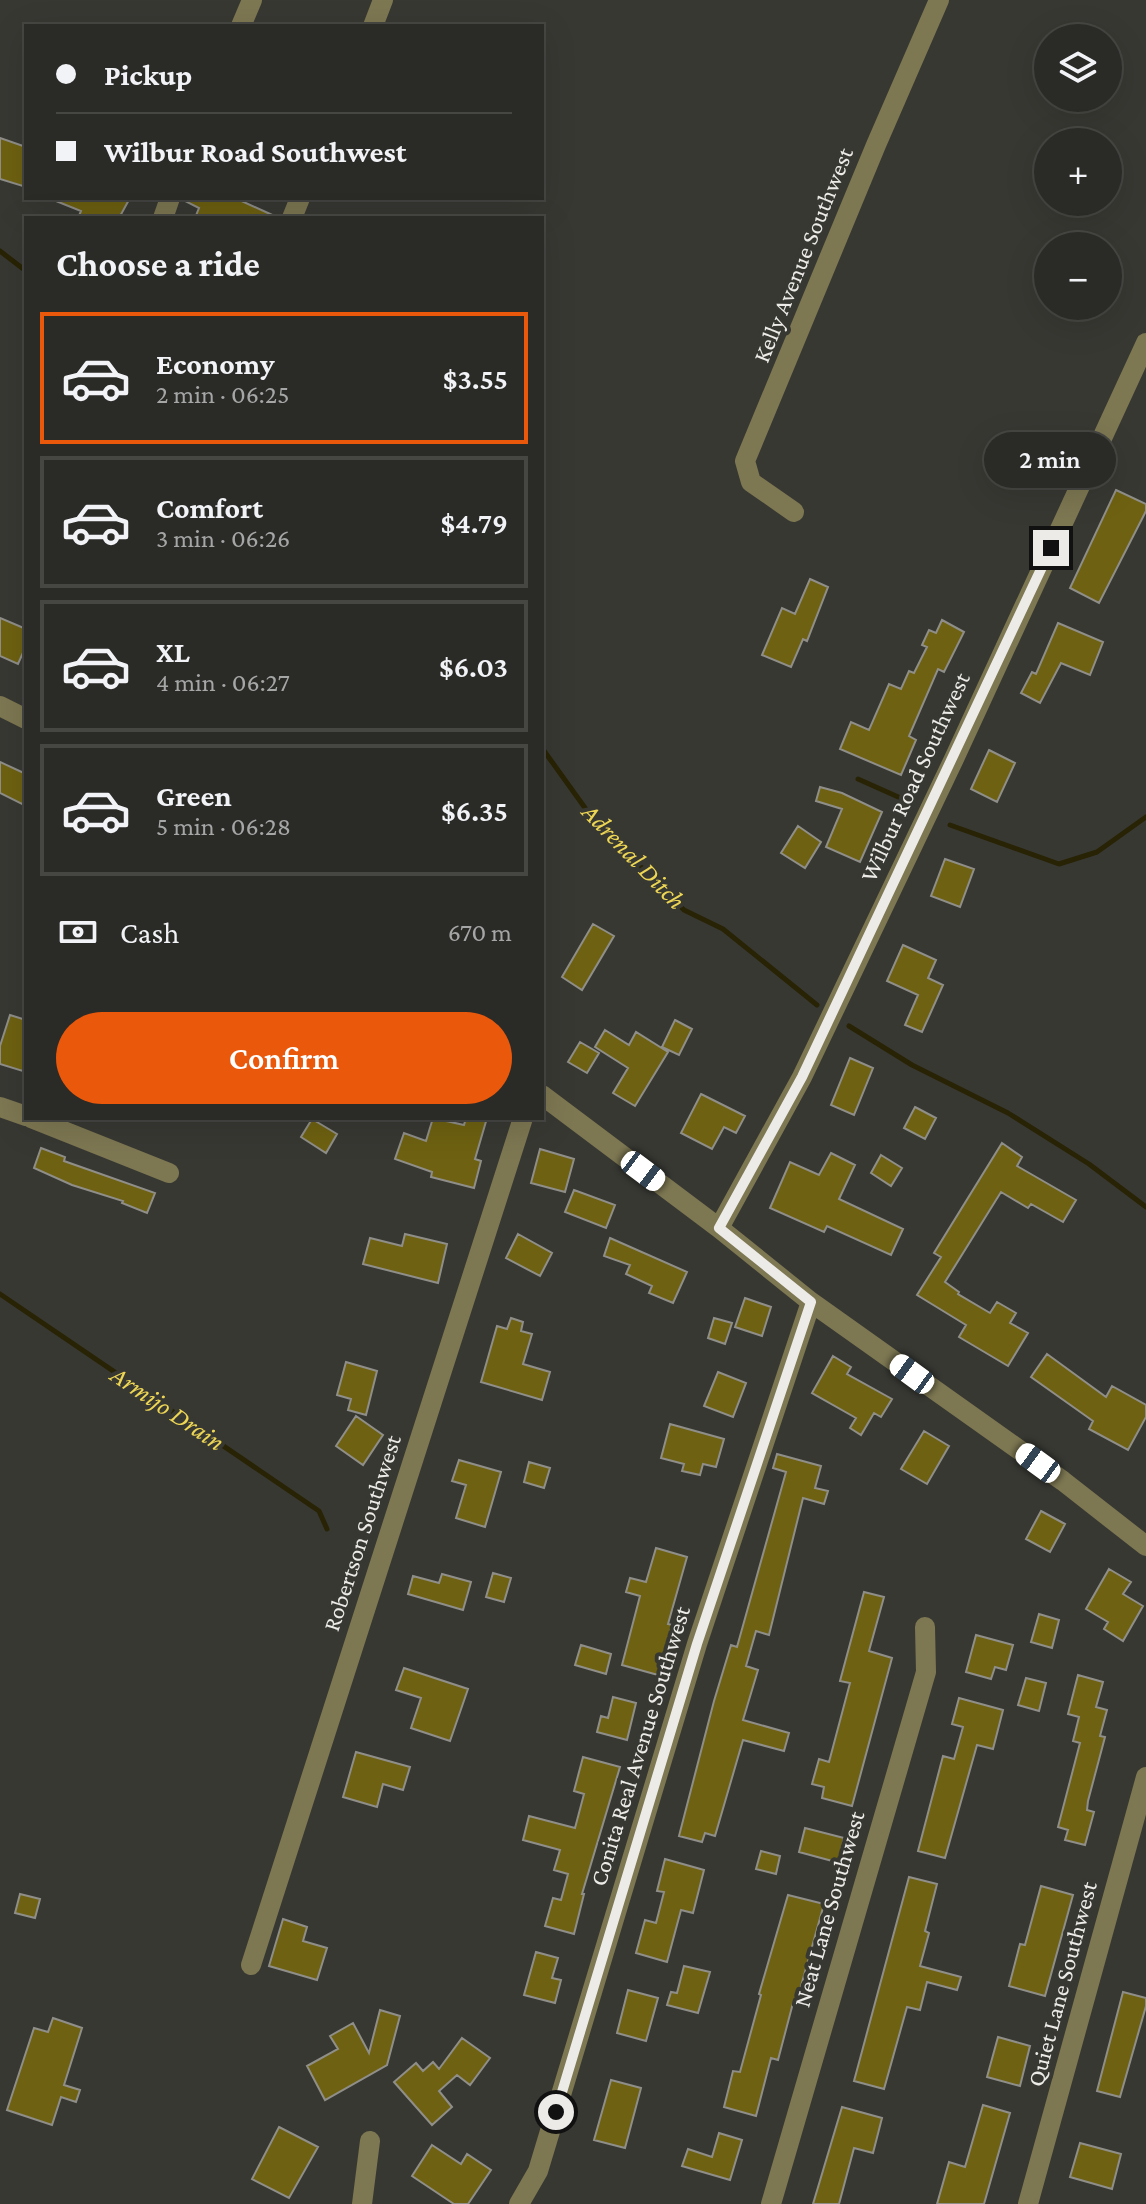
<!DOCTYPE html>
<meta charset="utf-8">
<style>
body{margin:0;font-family:"Crimson Pro",serif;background:#32322e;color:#f1f3f6;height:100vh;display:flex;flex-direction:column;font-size:30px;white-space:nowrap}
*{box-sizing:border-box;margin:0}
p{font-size:26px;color:#a5a7a7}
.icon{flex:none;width:44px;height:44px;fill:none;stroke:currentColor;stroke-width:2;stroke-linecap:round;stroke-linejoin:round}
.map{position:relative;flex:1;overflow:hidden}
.panel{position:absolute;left:24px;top:216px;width:520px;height:904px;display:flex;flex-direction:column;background:#2a2a26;border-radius:0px;box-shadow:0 8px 32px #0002,0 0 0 2px #464643}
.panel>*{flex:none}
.top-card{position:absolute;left:24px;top:24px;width:520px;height:176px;border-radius:0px;box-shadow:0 8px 32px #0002,0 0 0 2px #464643;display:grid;align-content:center;height:176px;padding:0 32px;background:#2a2a26}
.buttons{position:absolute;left:1034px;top:24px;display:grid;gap:16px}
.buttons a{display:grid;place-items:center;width:88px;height:88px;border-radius:50%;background:#2a2a26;box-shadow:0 8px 32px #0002,0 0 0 2px #464643;font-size:40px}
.end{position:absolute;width:36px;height:36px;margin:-18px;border:10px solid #ecebe8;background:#111;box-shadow:0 0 0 4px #111}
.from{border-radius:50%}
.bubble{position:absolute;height:56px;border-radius:28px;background:#2a2a26;box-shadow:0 8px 32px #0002,0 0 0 2px #464643;font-size:26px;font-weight:600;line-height:56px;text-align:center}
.car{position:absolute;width:24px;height:48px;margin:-24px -12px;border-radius:10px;box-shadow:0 0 6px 2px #0007;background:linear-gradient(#fff 24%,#345 0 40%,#fff 0 76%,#345 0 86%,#fff 0)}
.top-card b{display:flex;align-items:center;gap:28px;height:76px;font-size:30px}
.top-card b+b{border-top:2px solid #464643}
.top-card i{width:20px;height:20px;background:#f1f3f6}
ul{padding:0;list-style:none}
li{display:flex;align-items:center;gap:24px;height:132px;margin:0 16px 12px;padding:0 16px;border:4px solid #464643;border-radius:0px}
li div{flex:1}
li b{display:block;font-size:30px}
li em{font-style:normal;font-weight:600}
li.active{border-color:#ea580c}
li>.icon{width:72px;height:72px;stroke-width:1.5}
h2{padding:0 32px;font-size:36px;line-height:96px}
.pay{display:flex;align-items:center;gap:20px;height:88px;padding:0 32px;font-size:30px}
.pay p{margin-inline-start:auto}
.primary-button{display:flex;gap:16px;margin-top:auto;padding:16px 32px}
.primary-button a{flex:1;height:92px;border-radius:48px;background:#ea580c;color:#fff;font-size:32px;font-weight:600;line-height:92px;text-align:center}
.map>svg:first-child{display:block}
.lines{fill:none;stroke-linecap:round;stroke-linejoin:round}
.stream{stroke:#282304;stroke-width:5}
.building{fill:#6e6111;stroke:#8f8e89;stroke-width:2}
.minor{stroke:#7d7752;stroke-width:20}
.route{stroke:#ecebe8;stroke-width:10}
.labels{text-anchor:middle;stroke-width:8;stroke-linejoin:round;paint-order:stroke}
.street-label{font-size:24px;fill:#ecebe8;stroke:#383833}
.water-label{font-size:26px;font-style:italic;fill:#edd654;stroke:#383833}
</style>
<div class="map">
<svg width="1146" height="2204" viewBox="0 0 1146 2204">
<rect width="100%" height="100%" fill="#383833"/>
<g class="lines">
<path class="stream" d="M0,251l26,20
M542,748l51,71 91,91 39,19 94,76
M858,779l47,21
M950,825l109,39 38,-12 49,-35
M849,1026l63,39 96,48 81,51 57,43
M0,1294l319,217 8,18"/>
</g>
<path class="building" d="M0,138l26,9v40l-26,-8z
M130,198l-11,20h-41l3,-7 -30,-12z
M183,198h52l44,20h-84l4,-10 -16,-8z
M1116,490l30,14v7l-47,92 -29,-15z
M810,579l18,8 -21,54 -4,-2 -12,28 -29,-12 20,-47 13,6z
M0,618l26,11v17l-8,18 -18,-8z
M942,620l22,12 -20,40 -6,-3 -29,67 7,4 -15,35 -61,-26 11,-27 18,8 20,-46 12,5 8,-18 5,2 13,-26 -5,-2 7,-15 7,3z
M1058,623l45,19 -13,33 -29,-12 -21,40 -19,-10 11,-21 4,2z
M989,750l26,13 -18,39 -26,-13z
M0,762l26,12v32l-26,-13z
M820,787l22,6 40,19 -22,50 -34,-15 16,-38 -26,-8z
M798,826l23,16 -16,26 -24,-15z
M945,859l29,10 -14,38 -29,-11z
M593,924l21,12 -32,54 -20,-13z
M903,945l33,15 -8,18 15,7 -21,47 -17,-7 13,-30 -31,-14z
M10,1015l16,5v52l-26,-8v-18z
M675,1020l17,9 -13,26 -17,-8z
M605,1030l24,15 7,-13 32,20 -33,54 -22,-13 15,-25 -33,-21z
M580,1042l19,11 -12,20 -19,-11z
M850,1058l23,10 -19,47 -23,-10z
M701,1094l44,22 -9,17 -12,-6 -12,22 -31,-16z
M915,1107l21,11 -11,21 -21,-11z
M433,1118l31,7 2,-7h21l-12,41 6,2 -7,27 -43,-11 1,-5 -37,-13 9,-26 22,8z
M312,1119l25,15 -11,19 -25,-16z
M1002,1143l20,14 -5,9 59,34 -13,22 -32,-18 -3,4 -27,-16 -56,90 14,10 -1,2 32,19 7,-11 19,11 -6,10 18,10 -20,33 -49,-29 7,-12 -49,-30 24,-38 -7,-4z
M41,1148l24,9 -1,4 91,32 -8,20 -25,-10 1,-2 -51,-16 -38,-17z
M540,1149l34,10 -9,33 -34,-9z
M831,1153l24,12 -16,34 64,30 -12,26 -64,-29 -3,6 -54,-24 20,-46 29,13z
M881,1155l21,13 -11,18 -20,-13z
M574,1190l41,15 -9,23 -41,-16z
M405,1234l42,10 -9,39 -75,-19 7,-26 32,8z
M518,1234l34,19 -12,23 -34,-18z
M610,1238l77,34 -14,31 -24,-10 3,-7 -26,-12 4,-9 -26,-9z
M745,1298l26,9 -9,29 -27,-9z
M511,1318l12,4 -2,9 11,3 -9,30 27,8 -8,28 -61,-18 16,-56 10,3z
M714,1318l18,5 -7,21 -17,-6z
M1047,1354l59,43 6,-11 34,19v12l-18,33 -39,-21 4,-8 -62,-44z
M833,1356l18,11 -4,7 45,25 -11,18 -7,-4 -13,22 -11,-7 6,-10 -44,-25z
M346,1362l31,9 -11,44 -18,-5 3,-11 -14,-4z
M718,1372l28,11 -13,34 -29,-11z
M356,1416l27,19 -20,30 -27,-19z
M670,1424l54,15 -8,28 -13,-3 -3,11 -18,-4 2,-7 -23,-6z
M924,1431l25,15 -22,38 -26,-15z
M777,1454l44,12 -6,22 13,3 -4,13 -21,-6 -34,137 -13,-4 -10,35 12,4 -15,50 46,13 -5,18 -41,-11 -28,96 -10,-3 -3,9 -23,-6 35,-135 17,-56 6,2 49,-175 -13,-4z
M459,1460l42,12 -16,55 -29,-9 10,-33 -14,-4z
M529,1462l21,6 -6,20 -20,-6z
M1041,1511l24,13 -15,28 -24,-13z
M656,1548l31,9 -19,67 4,1 -14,50 -36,-10 18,-69 -14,-4 4,-14 16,4z
M1109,1569l22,13 -8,12 20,12 -20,35 -19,-12 4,-7 -22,-13z
M493,1573l18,5 -7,24 -18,-5z
M442,1574l29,8 -8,28 -55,-16 5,-18 26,7z
M864,1592l20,5 -15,54 23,7 -40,148 -30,-8 2,-11 -12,-3 7,-25 10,3 21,-79 -10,-2z
M1039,1614l20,6 -7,28 -21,-6z
M976,1635l37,10 -7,25 -11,-3 -4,12 -25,-7z
M581,1645l30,9 -5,20 -31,-9z
M404,1668l64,21 -18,52 -39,-13 10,-30 -25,-8z
M1078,1675l25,7 -7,25 11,3 -7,26 5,1 -17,64 -1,9 7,2 -9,33 -20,-5 3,-10 -10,-3 22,-84 -7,-2 6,-24 -11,-3z
M1026,1678l20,5 -7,28 -21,-6z
M613,1697l23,6 -9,37 -30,-8 4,-16 7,2z
M959,1698l44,12 -10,39 -16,-4 -32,113 -27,-7 25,-95 11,3 9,-32 -11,-3z
M356,1752l54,15 -7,23 -20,-6 -6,23 -34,-10z
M583,1757l37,10 -38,127h2l-10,40 -29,-8 8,-28 8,2 7,-26 -14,-4 6,-20 -37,-10 6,-24 46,12 9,-34 -10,-3z
M805,1828l39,10 -3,12 9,2 -3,13 -48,-13z
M761,1851l19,5 -4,18 -20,-5z
M665,1859l39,11 -11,43 -12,-3 -14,52 -31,-9 9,-33 11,3 8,-31 -7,-1z
M909,1877l28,7 -12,47 4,2 -9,33 41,11 -4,13 -30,-8 -7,28 -13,-3 -23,82 -30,-8z
M1041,1886l32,9 -28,101 -36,-10 11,-42 5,1z
M20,1894l20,5 -5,19 -20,-5z
M788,1895l36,9 -28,100 -3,-1 -15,57 -7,-2 -15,58 -32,-9 9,-36 7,1 21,-77 -2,-1z
M283,1919l24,8 -4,14 24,7 -10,32 -48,-14z
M536,1952l22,6 -6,20 9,2 -6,23 -31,-8z
M684,1966l26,6 -12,41 -31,-8 4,-13 6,1z
M628,1990l30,8 -12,43 -29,-8z
M1123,1992l23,6v8l-26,91 -23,-6z
M380,2010l20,6 -13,49 -62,35 -18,-34 31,-17 -8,-13 23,-13 16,30z
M53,2018l29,10 -18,57 16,5 -4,12 -15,-5 -9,28 -45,-15 27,-82 14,4z
M998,2037l32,9 -10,40 -33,-9z
M462,2038l28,20 -20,27 -13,-10 -18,16 13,16 -20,18 -38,-43 22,-19 7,8 10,-9 6,7z
M611,2080l30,8 -16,60 -31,-8z
M983,2105l27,8 -26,91h-47l12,-42 16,5z
M842,2107l40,11 -9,35 -19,-5 -15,56h-26z
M279,2127l39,20 -29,51 -37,-19z
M719,2133l23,7 -12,40 -48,-14 6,-17 24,8z
M1080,2143l41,11 -9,35 -42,-12z
M432,2145l29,19 6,-10 24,16 -23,34h-14l-42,-28z"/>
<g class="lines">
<path class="minor" d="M241,26l11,-26
M373,26l10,-26
M163,218l7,-20
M292,218l8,-20
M794,512l-43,-30 -6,-21 131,-316 63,-145
M0,706l26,13
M542,1095l177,133 92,74 252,179 83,65
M0,1107l26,9
M31,1118l138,55
M719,1228l83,-151 151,-316 193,-418
M251,1965l272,-847
M362,2204l8,-63
M519,2204l19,-33 159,-527 114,-342
M771,2204l155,-532 -1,-45
M1028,2204l118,-427"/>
</g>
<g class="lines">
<path class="route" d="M556,2112l141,-468 114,-342 -92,-74 83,-151 249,-529"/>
</g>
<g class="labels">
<g class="street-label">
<text transform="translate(803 255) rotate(-68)" y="8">Kelly Avenue Southwest</text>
<text transform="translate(915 777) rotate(-65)" y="8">Wilbur Road Southwest</text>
<text transform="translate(362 1533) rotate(-72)" y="8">Robertson Southwest</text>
<text transform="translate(640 1746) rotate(-73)" y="8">Conita Real Avenue Southwest</text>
<text transform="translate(829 1909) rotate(-74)" y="8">Neat Lane Southwest</text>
<text transform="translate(1062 1984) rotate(-75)" y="8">Quiet Lane Southwest</text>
</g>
<g class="water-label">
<text transform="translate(634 856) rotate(46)" y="9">Adrenal Ditch</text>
<text transform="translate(168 1408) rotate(34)" y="9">Armijo Drain</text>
</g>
</g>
</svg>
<div class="buttons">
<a><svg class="icon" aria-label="layers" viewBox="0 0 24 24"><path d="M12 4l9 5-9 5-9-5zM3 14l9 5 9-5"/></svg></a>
<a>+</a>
<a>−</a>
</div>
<i class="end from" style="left:556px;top:2112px"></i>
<i class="end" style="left:1051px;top:548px"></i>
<div class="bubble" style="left:984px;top:432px;width:132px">2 min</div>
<i class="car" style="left:643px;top:1171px;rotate:127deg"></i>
<i class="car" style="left:912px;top:1374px;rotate:306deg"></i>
<i class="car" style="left:1038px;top:1463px;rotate:306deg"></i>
<div class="top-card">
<b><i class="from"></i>Pickup</b>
<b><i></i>Wilbur Road Southwest</b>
</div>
<section class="panel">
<h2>Choose a ride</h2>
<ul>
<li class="active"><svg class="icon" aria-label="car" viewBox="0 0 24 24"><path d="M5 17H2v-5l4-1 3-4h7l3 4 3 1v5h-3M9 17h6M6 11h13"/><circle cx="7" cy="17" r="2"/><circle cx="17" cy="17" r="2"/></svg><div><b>Economy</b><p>2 min · 06:25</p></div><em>$3.55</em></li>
<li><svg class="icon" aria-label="car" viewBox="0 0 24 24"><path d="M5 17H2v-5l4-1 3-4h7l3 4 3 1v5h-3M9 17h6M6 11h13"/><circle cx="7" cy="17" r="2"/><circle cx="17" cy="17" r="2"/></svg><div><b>Comfort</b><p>3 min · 06:26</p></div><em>$4.79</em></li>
<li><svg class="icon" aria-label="car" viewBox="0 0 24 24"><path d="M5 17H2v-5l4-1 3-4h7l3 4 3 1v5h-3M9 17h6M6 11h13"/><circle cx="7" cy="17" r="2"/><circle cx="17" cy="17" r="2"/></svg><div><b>XL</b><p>4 min · 06:27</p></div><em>$6.03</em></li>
<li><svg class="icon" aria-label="car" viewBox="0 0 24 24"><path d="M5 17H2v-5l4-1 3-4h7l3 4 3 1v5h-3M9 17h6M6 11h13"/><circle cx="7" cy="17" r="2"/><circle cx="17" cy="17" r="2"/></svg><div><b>Green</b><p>5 min · 06:28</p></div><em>$6.35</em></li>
</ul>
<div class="pay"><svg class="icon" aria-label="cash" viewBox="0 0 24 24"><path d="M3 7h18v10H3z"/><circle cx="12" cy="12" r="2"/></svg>Cash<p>670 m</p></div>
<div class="primary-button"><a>Confirm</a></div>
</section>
</div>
